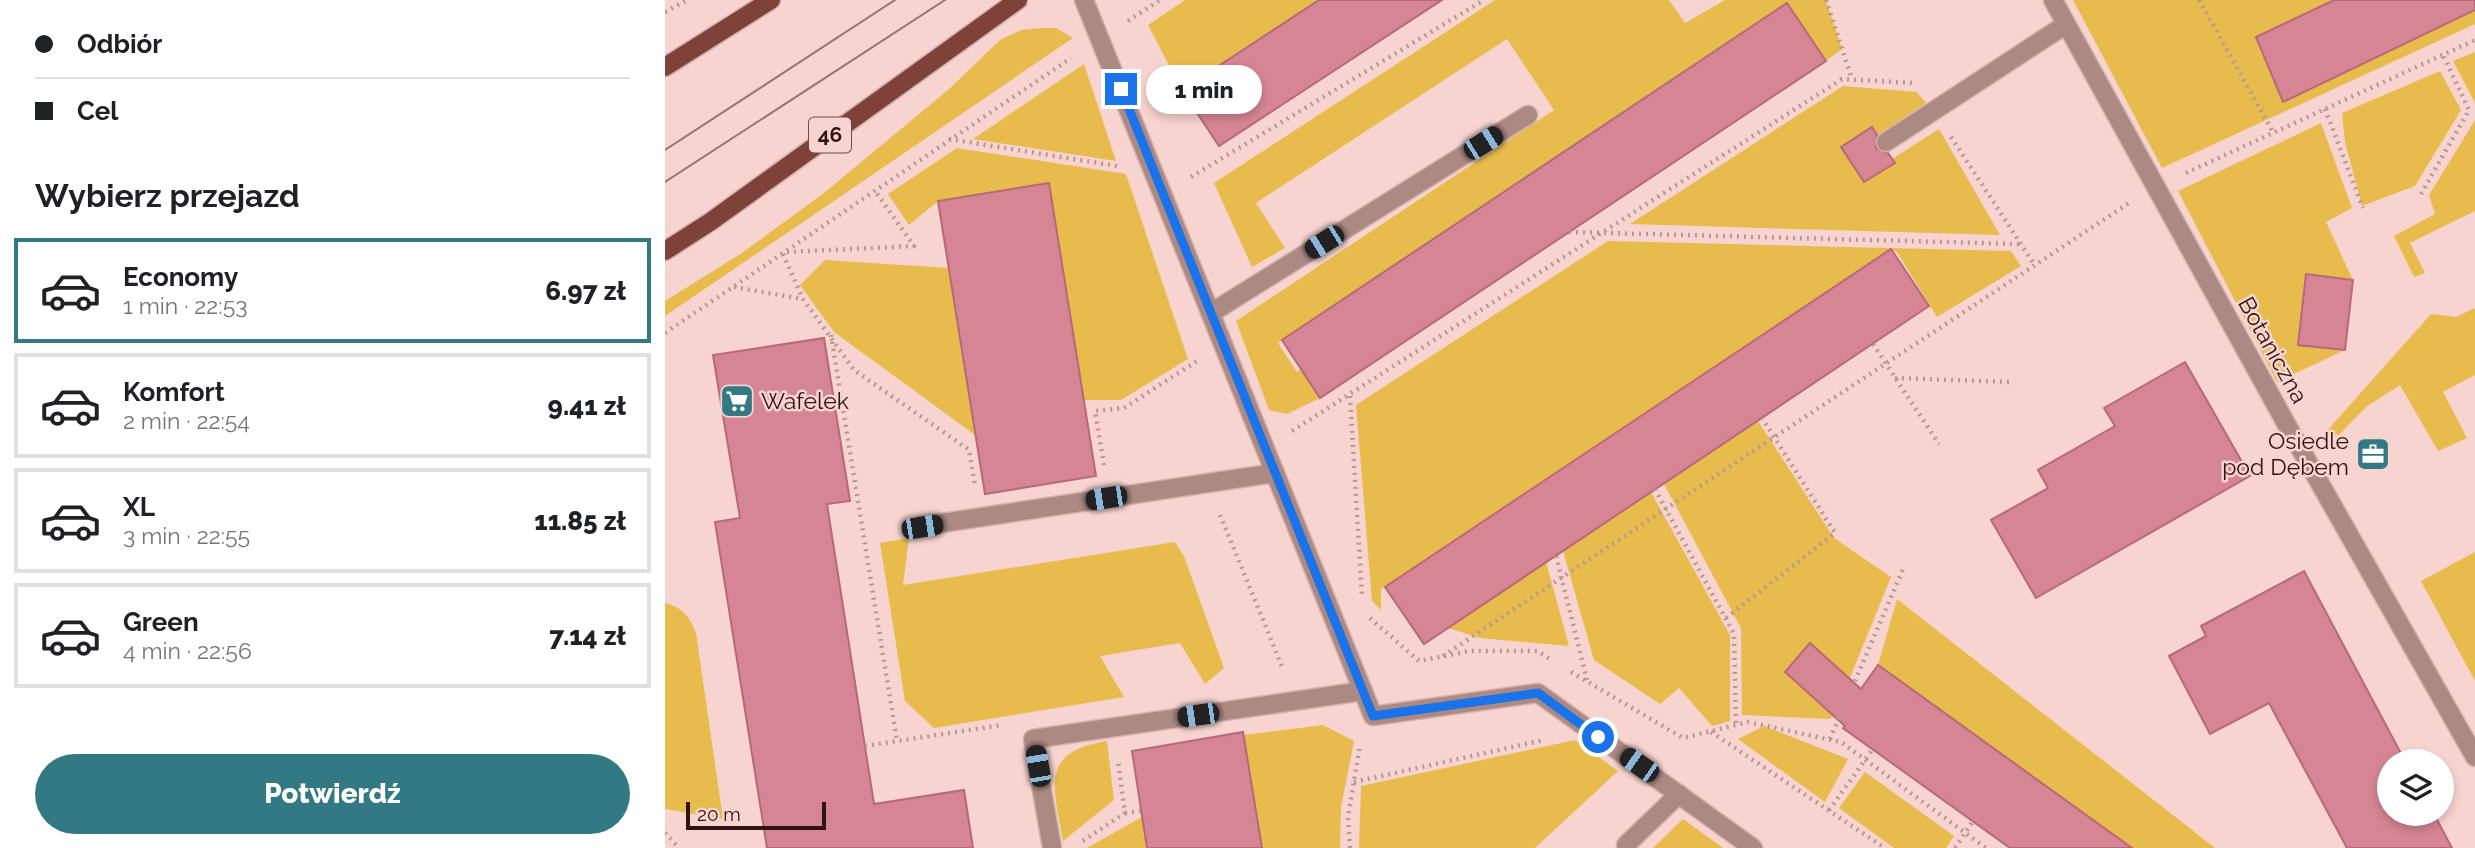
<!DOCTYPE html>
<html lang="pl">
<meta charset="utf-8">
<style>
body{margin:0;font-family:Raleway,sans-serif;background:#f6f6f6;color:#202124;height:100vh;display:flex;flex-direction:column;font-size:26px;white-space:nowrap}
*{box-sizing:border-box;margin:0}
p{font-size:23px;color:#757577}
.icon{flex:none;width:38px;height:38px;fill:none;stroke:currentColor;stroke-width:2;stroke-linecap:round;stroke-linejoin:round}
.map{position:relative;flex:1;overflow:hidden}
.sheet{display:flex;flex-direction:column;background:#fff;width:665px}
.sheet>*{flex:none}
.hud{display:grid;align-content:center;height:154px;padding:0 35px;background:#fff}
.tools{position:absolute;left:1712px;top:749px;display:grid;gap:14px}
.tools a{display:grid;place-items:center;width:77px;height:77px;border-radius:50%;background:#fff;box-shadow:0 4px 10px #0003;font-size:35px}
.scale{position:absolute;left:21px;bottom:18px;width:140px;box-sizing:border-box;padding-left:7px;border:4px solid #30120f;border-top:0;font-size:19px;line-height:24px;white-space:nowrap;color:#30120f;-webkit-text-stroke:5px #f7d4cf;paint-order:stroke}
.end{position:absolute;width:32px;height:32px;margin:-16px;border:9px solid #1a73e8;background:#fff;box-shadow:0 0 0 4px #fff}
.from{border-radius:50%}
.bubble{position:absolute;height:49px;border-radius:24px;background:#fff;box-shadow:0 4px 10px #0003;font-size:23px;font-weight:800;line-height:49px;text-align:center}
.car{position:absolute;width:21px;height:42px;margin:-21px -10px;border-radius:9px;box-shadow:0 0 5px 2px #0007;background:linear-gradient(#222 24%,#8ab4d8 0 40%,#222 0 76%,#8ab4d8 0 86%,#222 0)}
.hud b{display:flex;align-items:center;gap:24px;height:66px;font-size:26px}
.hud b+b{border-top:2px solid #e0e0e0}
.hud i{width:18px;height:18px;background:#202124}
ul{padding:0;list-style:none}
li{display:flex;align-items:center;gap:21px;height:105px;margin:0 14px 10px;padding:0 21px;border:4px solid #e0e0e0;border-radius:0px}
li div{flex:1}
li b{display:block;font-size:26px}
li em{font-style:normal;font-weight:800}
li.current{border-color:#327983}
li>.icon{width:63px;height:63px;stroke-width:1.5}
h2{padding:0 35px;font-size:32px;line-height:84px}
.action{display:flex;gap:14px;margin-top:auto;padding:14px 35px}
.action a{flex:1;height:80px;border-radius:42px;background:#327983;color:#fff;font-size:28px;font-weight:800;line-height:80px;text-align:center}
main{display:flex;flex:1;min-height:0}
.map>svg:first-child{display:block}
.green{fill:#e7bc4d}
.building{fill:#d68594;stroke:#b66978;stroke-width:2}
.lines{fill:none;stroke-linecap:round;stroke-linejoin:round}
.lane-casing{stroke:#d3b1ac;stroke-width:21}
.street-casing{stroke:#d3b1ac;stroke-width:21}
.primary-casing{stroke:#d3b1ac;stroke-width:21}
.path{stroke:#b89692;stroke-width:4.5;stroke-dasharray:2 5;stroke-linecap:butt}
.lane{stroke:#ad8984;stroke-width:18}
.street{stroke:#ad8984;stroke-width:18}
.primary{stroke:#7f423b;stroke-width:18}
.tram{stroke:#967571;stroke-width:2}
.route{stroke:#1a73e8;stroke-width:9}
.labels{text-anchor:middle;stroke-width:5;stroke-linejoin:round;paint-order:stroke}
.shield{fill:#f7d4cf;stroke:#6c4c49;stroke-width:2}
.shield-label{font-size:21px;font-weight:bold;fill:#30120f}
.street-label{font-size:23px;fill:#30120f;stroke:#f7d4cf}
.poi-label{font-size:23px;fill:#30120f;stroke:#f7d4cf;text-anchor:start}
</style>
<main>
<section class="sheet">
<div class="hud">
<b><i class="from"></i>Odbiór</b>
<b><i></i>Cel</b>
</div>
<h2>Wybierz przejazd</h2>
<ul>
<li class="current"><svg class="icon" aria-label="car" viewBox="0 0 24 24"><path d="M5 17H2v-5l4-1 3-4h7l3 4 3 1v5h-3M9 17h6M6 11h13"/><circle cx="7" cy="17" r="2"/><circle cx="17" cy="17" r="2"/></svg><div><b>Economy</b><p>1 min · 22:53</p></div><em>6.97 zł</em></li>
<li><svg class="icon" aria-label="car" viewBox="0 0 24 24"><path d="M5 17H2v-5l4-1 3-4h7l3 4 3 1v5h-3M9 17h6M6 11h13"/><circle cx="7" cy="17" r="2"/><circle cx="17" cy="17" r="2"/></svg><div><b>Komfort</b><p>2 min · 22:54</p></div><em>9.41 zł</em></li>
<li><svg class="icon" aria-label="car" viewBox="0 0 24 24"><path d="M5 17H2v-5l4-1 3-4h7l3 4 3 1v5h-3M9 17h6M6 11h13"/><circle cx="7" cy="17" r="2"/><circle cx="17" cy="17" r="2"/></svg><div><b>XL</b><p>3 min · 22:55</p></div><em>11.85 zł</em></li>
<li><svg class="icon" aria-label="car" viewBox="0 0 24 24"><path d="M5 17H2v-5l4-1 3-4h7l3 4 3 1v5h-3M9 17h6M6 11h13"/><circle cx="7" cy="17" r="2"/><circle cx="17" cy="17" r="2"/></svg><div><b>Green</b><p>4 min · 22:56</p></div><em>7.14 zł</em></li>
</ul>
<div class="action"><a>Potwierdź</a></div>
</section>
<div class="map">
<svg width="1810" height="848" viewBox="0 0 1810 848">
<rect width="100%" height="100%" fill="#f7d4cf"/>
<path class="green" d="M520,0h134l-137,90 -34,-65z
M830,0h174l16,23 40,-23h101l16,49 -16,12 -39,-58 -509,340 19,29 4,-3 19,29 -33,16 -18,-4 -33,-89 318,-211 -47,-71 -251,164 29,45 -33,19 -38,-84z
M1408,0h402v24l-313,144z
M376,28h15l17,10 -408,278v-15l77,-48 82,-60 124,-103 52,-50 21,-10z
M1810,52v51l-22,-42z
M419,64l32,97 -143,-22z
M1775,71l21,39 -46,76 -53,20 -17,-64 -3,-29z
M1178,86l74,6 9,11 -48,33 -7,-9 -30,20 21,31 77,-49 61,106 -370,-11z
M1810,120v91l-65,32 15,30 -11,4 -20,-41 41,-22 -6,-19z
M1656,123l31,85 -26,14 27,58 -8,70 -68,32 -99,-191z
M292,148l169,26 62,185 -67,41h-37l-35,-216 -111,17 -29,24 -21,-31z
M943,241l403,10 10,15 -84,51 -40,-65 -7,-3 -509,340v21l-9,-9 -16,-196z
M160,260l124,8 26,167 -141,-103 -34,-47z
M1810,308v67l-32,17 24,46 -29,13 -38,-66 -34,22 -27,28 -14,-2 106,-119 25,3z
M1093,421l76,117 57,39 -57,140 -5,2 -87,-4 -1,-87 -77,-144z
M986,492l79,143v86l-18,5 -33,-38 -19,16 -66,-44 -31,-109z
M244,538l-6,47 272,-43 9,14 40,112 -19,16 -25,-41 -80,13 24,41 -190,31 -29,-27 -25,-158z
M1810,552v129l-54,-100z
M881,562l23,84 -89,-8 -32,-10z
M1232,599l318,249h-83l-254,-183z
M0,603c18,5 24,13 31,30l27,186 -58,-10z
M658,725l31,16 -13,66 -1,41h-78l-19,-113z
M1099,726l84,33 -23,43 -87,-63z
M910,740l43,31 -83,77h-176l2,-62z
M442,741l7,59 -51,41c-9,-53 -25,-89 44,-100z
M1200,772l89,64 -8,12h-52l-55,-40z
M477,817l5,31h-60z
M1018,819l40,29h-70z"/>
<path class="building" d="M654,0h123l-223,146 -37,-56z
M1669,0h141v10l-192,92 -27,-65z
M1122,3l39,58 -506,337 -38,-58z
M1207,127l5,8 -1,13 12,5 7,10 -31,19 -23,-35z
M384,183l47,293 -111,18 -47,-293z
M1226,249l38,57 -505,338 -39,-57z
M1641,274l47,6 -8,70 -47,-5z
M159,338l26,163 -23,3 47,300 90,-14 9,58h-206l-52,-326 25,-4 -27,-163z
M1520,362l65,114 -214,122 -45,-78 57,-32 -10,-18 77,-44 -11,-18z
M1639,571l101,190h-16v53h45l18,34h-105l-78,-145 -59,31 -41,-78 37,-20 -5,-10z
M1145,643l51,46 17,-24 254,183h-122l-167,-120 2,-2 -60,-54z
M578,732l19,116h-115l-15,-97z"/>
<g class="lines">
<g class="lane-casing">
<path id="lane" d="M1221,142l179,-117
M546,313l317,-198
M257,526l353,-53
M961,845l53,-51
M387,848l-19,-109 330,-48"/>
</g>
<g class="street-casing">
<path id="street" d="M419,0l289,716 165,-23 215,155
M1388,0l235,427 187,330"/>
</g>
<g class="primary-casing">
<path id="primary" d="M0,67l106,-67
M0,251l45,-29 308,-222"/>
</g>
<path class="path" d="M1161,0l26,79
M1534,0l74,132
M0,12l22,-12
M463,21l32,-21
M1660,109l38,99
M1286,137l83,127
M284,139l168,27
M1521,173l289,-133
M526,177l293,-177
M1756,194l48,-84 -26,-55
M904,232l451,12
M122,252l127,-6 -39,-55
M118,254l20,45 51,71 115,80 6,35
M69,287l68,12
M0,333l406,-275
M166,335l66,406
M1208,344l66,100
M1230,378l117,4
M685,396l12,200
M627,431l550,-352 73,4
M439,465l-9,-54 29,-3 73,-47
M990,489l79,145 2,91
M555,515l63,154
M891,556l31,124
M705,618l49,43 50,-10h68l15,9
M1061,618l109,-85 -73,-115
M778,656l686,-453
M906,672l112,66 65,-16 93,20 145,106
M1046,732l174,116
M1165,739l74,-172
M200,746l137,-21
M689,782l190,-42
M1164,810l44,-61
M460,813l16,-2
M0,833l14,15
M418,841l42,-28 -7,-52
M685,848l-2,-31 12,-72
M1290,848l18,-27"/>
<use href="#lane" class="lane"/>
<use href="#street" class="street"/>
<use href="#primary" class="primary"/>
<path class="tram" d="M0,150l230,-150
M0,182l280,-182"/>
</g>
<g class="lines">
<path class="route" d="M456,89l252,627 165,-23 60,44"/>
</g>
<defs>
<g id="supermarket-square" transform="scale(1.75)"><rect x="-9" y="-9" width="18" height="18" rx="4" fill="#327983" stroke="#f7d4cf"/><path d="M-6-5.5h2.5l.6 2H6L4.5 2H-2.5L-4.4-4H-6ZM-1.5 3.2a1.3 1.3 0 1 0 .1 0ZM3 3.2a1.3 1.3 0 1 0 .1 0Z" fill="#fff"/></g>
<g id="office-square" transform="scale(1.75)"><rect x="-9" y="-9" width="18" height="18" rx="4" fill="#327983" stroke="#f7d4cf"/><path d="M-6-3h4V-5.5h4V-3h4V5H-6ZM-1-4.5V-3h2v-1.5ZM-6 0V1H6V0Z" fill="#fff"/></g>
</defs>
<g fill-rule="evenodd">
<use href="#supermarket-square" x="72" y="401"/>
<use href="#office-square" x="1708" y="454"/>
</g>
<g class="labels">
<rect class="shield" x="144" y="117.5" width="42" height="35" rx="5"/>
<g class="shield-label">
<text x="165" y="142">46</text>
</g>
<g class="street-label">
<text transform="translate(1608 350) rotate(61)" y="8">Botaniczna</text>
</g>
<g class="poi-label">
<text x="96" y="409">Wafelek</text>
<text x="1684" y="449" text-anchor="end">Osiedle<tspan x="1684" dy="26">pod Dębem</tspan></text>
</g>
</g>
</svg>
<div class="tools">
<a><svg class="icon" aria-label="layers" viewBox="0 0 24 24"><path d="M12 4l9 5-9 5-9-5zM3 14l9 5 9-5"/></svg></a>
</div>
<div class="scale">20 m</div>
<i class="end from" style="left:933px;top:737px"></i>
<i class="end" style="left:456px;top:89px"></i>
<div class="bubble" style="left:481px;top:65px;width:116px">1 min</div>
<i class="car" style="left:818px;top:143px;rotate:58deg"></i>
<i class="car" style="left:659px;top:242px;rotate:238deg"></i>
<i class="car" style="left:441px;top:498px;rotate:261deg"></i>
<i class="car" style="left:257px;top:527px;rotate:81deg"></i>
<i class="car" style="left:533px;top:715px;rotate:262deg"></i>
<i class="car" style="left:974px;top:765px;rotate:305deg"></i>
<i class="car" style="left:373px;top:766px;rotate:350deg"></i>
</div>
</main>
